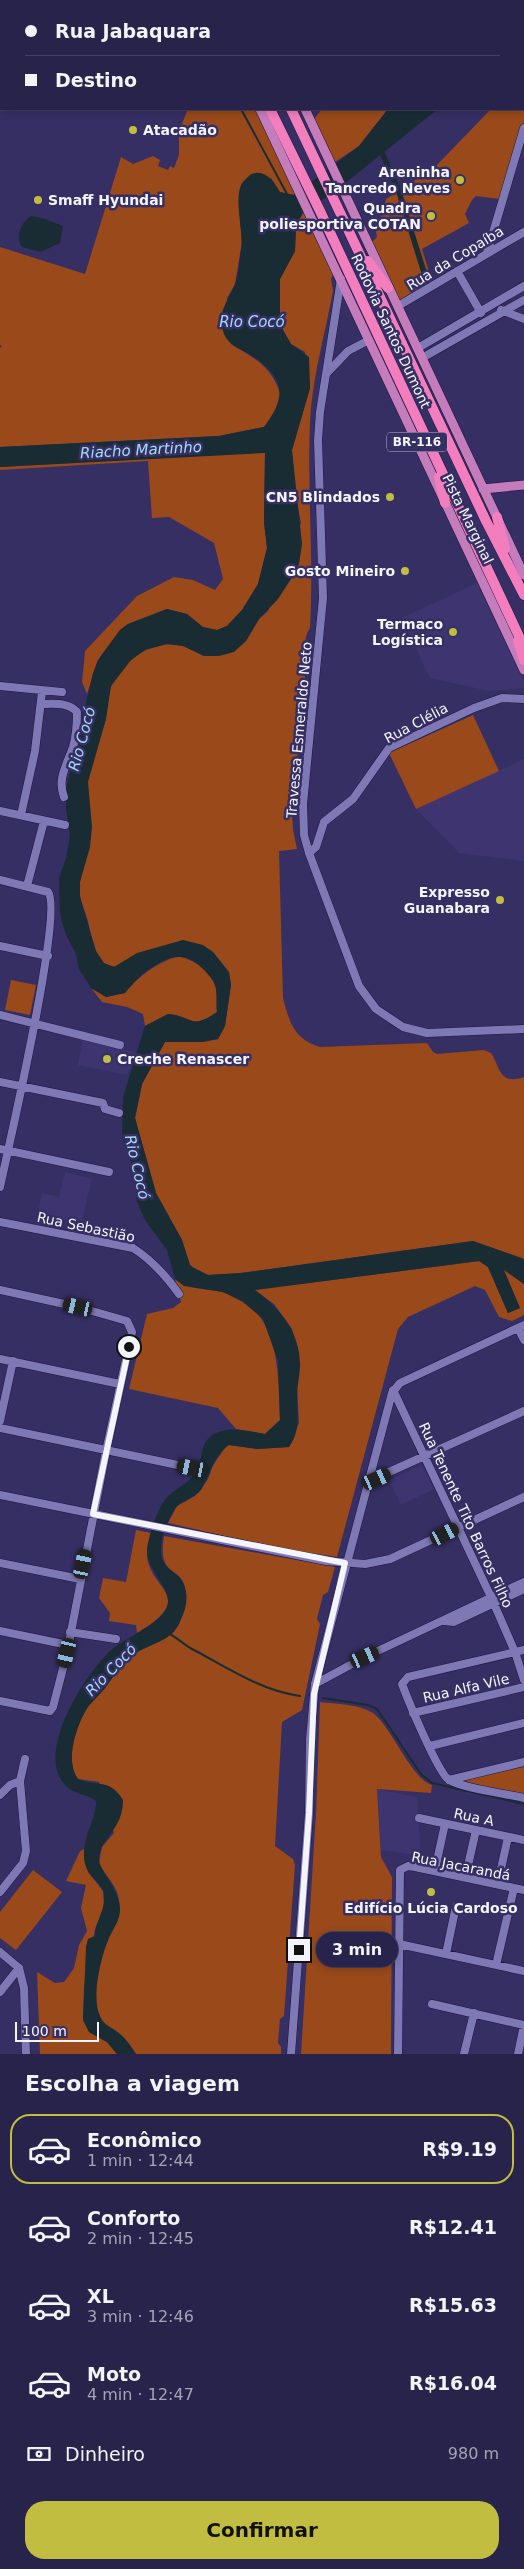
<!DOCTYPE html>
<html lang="pt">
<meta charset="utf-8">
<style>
body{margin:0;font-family:"DejaVu Sans",sans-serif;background:#302b51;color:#f1f3f6;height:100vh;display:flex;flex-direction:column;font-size:19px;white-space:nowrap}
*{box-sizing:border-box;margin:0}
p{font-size:16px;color:#a5a4b5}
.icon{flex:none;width:28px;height:28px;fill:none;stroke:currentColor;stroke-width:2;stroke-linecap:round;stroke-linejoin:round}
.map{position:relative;height:2054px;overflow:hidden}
.drawer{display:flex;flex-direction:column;background:#28234a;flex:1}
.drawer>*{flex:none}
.top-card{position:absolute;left:0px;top:0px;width:525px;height:110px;box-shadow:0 2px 8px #0003,0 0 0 1px #444062;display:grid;align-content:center;height:110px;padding:0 25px;background:#28234a}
.scale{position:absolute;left:15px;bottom:12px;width:84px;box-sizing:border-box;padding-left:5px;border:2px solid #f4f4fb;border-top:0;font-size:14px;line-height:18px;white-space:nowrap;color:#f4f4fb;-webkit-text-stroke:4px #362f63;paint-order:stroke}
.end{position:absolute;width:22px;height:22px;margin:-11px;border:6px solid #f4f4fb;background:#111;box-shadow:0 0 0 2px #111}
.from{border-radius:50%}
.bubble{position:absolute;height:35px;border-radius:18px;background:#28234a;box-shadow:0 2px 8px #0003,0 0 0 1px #444062;font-size:16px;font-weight:700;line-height:35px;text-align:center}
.car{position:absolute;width:15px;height:30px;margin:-15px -8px;border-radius:6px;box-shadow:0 0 4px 1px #0007;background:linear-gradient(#222 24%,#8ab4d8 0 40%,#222 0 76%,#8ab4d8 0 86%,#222 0)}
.top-card b{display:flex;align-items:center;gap:18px;height:48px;font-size:19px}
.top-card b+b{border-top:1px solid #444062}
.top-card i{width:12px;height:12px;background:#f1f3f6}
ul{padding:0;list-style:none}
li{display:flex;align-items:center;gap:15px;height:70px;margin:0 10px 8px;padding:0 15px;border:2px solid transparent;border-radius:20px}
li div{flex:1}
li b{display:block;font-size:19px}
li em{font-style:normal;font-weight:700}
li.on{border-color:#c1bd40}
li>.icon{width:45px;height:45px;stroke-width:1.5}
h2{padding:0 25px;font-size:22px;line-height:60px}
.pay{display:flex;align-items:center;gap:12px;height:55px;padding:0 25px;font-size:19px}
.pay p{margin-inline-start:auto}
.cta{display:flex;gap:10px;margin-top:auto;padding:10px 25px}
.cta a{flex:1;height:58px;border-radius:20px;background:#c1bd40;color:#111;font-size:20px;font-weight:700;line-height:58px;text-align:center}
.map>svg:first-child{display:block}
.built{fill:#3e3570}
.green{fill:#99491a}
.water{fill:#192c34}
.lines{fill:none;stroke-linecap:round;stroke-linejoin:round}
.stream{stroke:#192c34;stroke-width:2}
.canal{stroke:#192c34;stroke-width:5.5}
.minor-casing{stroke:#1f1446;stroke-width:9}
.major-casing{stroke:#1f1446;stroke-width:10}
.highway-casing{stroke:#1f1446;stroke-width:11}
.minor{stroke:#7e79b4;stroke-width:8}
.major{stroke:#c47cba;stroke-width:9}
.highway{stroke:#f37ebe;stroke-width:10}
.route{stroke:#f4f4fb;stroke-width:6}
.poi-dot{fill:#c1bd40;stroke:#362f63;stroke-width:2}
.labels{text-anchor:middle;stroke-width:5;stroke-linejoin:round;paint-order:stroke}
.shield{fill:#362f63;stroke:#bbb9cd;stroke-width:1}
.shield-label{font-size:12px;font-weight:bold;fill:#f4f4fb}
.poi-label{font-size:14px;font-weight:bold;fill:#f4f4fb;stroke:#362f63;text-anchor:end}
.street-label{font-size:14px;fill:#f4f4fb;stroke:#362f63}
.water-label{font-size:15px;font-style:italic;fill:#a2dcf6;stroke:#362f63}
</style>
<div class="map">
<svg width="524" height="2054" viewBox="0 0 524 2054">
<rect width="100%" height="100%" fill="#362f63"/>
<path class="built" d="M477,583l47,98v7l-35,3 -59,-13 -28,-60z
M524,759v102l-65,-8 -43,-44z
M83,1038l54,15 -10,22 -49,-10z
M65,1172l27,7 -12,49 -11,-2 1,-5 -15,-4 -1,5 -17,-4 5,-25 17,4z
M422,1465l12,24 -33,16 -12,-25z
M377,1789l40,8 4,59 -40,-6z"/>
<path class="green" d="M524,27v94l-24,78 -24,-3 -4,4 -7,14 4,9 -47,26 10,32 -33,20 -27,-59 5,-5 -2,-10 5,-5 6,-23 48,-31 57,-59h33z
M188,109h70l39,83 -3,3 -14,-3 -9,-14 -32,28 3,36 -7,42 -8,14 4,46c25,15 41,23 50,52l-4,14 -13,17 -45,9 -219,11v-99l2,-2 -2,-1v-98l85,27 36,-117 12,7 20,-8 7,4 -2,6 10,4 2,-4 4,2 5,-13v-24z
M322,109h66l-29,37 -24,16 -21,-43z
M306,209l32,65 -5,1 -2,4 2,12c-8,43 -21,87 -23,131 -3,69 4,137 0,206 -6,8 -6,20 -3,29l-15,155 1,18 4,19 -18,2 4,147c6,24 12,42 37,49l107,-4 6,9 4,2 47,-4 7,3c9,13 8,33 33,24v182l-51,-18 -232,32 -33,2 -14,-7 -4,-3 -8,-25 -26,-47 -21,-75 7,-34 23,-42h37l16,-3 7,-13 6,-41 -2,-12 -16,-21 -30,-12 -55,19 -9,7c-27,5 -27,-36 -33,-51 -4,-12 -8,-20 -6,-33 2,-18 11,-34 11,-52 1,-16 -5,-33 -3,-49 3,-22 13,-42 18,-63 2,-10 1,-24 6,-33 12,-26 42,-47 71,-39 7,2 14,7 21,10l42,-15 13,-22 9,-8 33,-88 -7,-36 -2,-37 18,-62 -5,-36 -14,-8 -8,-14 -3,-15v-36l15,-28 1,-26z
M265,452l-1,70 3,26 -9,36 -16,26 -15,16 -10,4 -15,-3 -15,-13 -20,-5 -39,15 -8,6 -22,30 -11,34 -5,-12 3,-31 52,-55 37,-19 19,3 22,10 8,-11 -9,-36 -45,-26 -17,1 -4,-57 -148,9v-3z
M473,715l26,56 -83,38 -27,-56z
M177,956c16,3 35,15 39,32 2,7 0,17 1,24 -27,19 -24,4 -49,2l-23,12 -2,-12 -16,-7 -25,-5 -11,-14 15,9 19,-4c14,-18 31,-29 52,-37z
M11,980l25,5 -6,30 -25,-5z
M479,1261l9,6 20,46 12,-5 -17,-39 21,15v31l-12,6 -13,-4 -14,-27 -10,-4 -67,31 -10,12 -61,228 -69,-11 -100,-23 9,-17 18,-10 13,-17 5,-14 12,-17 4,-3 28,4 32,-2 10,-24 -2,-37 3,-20 -8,-37 -18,-25 -20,-14z
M175,1279c14,11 30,9 47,13 59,15 56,80 58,128l-15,14 -29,-5 -18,-21 -89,-19 18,-75 26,-6 8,-6z
M136,1530l15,3c-1,6 -4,13 -4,19 -1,38 54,43 -10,81l-1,-8 -27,-4 1,-8 -11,-15 4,-20 23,4z
M164,1536l171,31 -7,25 -5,3 -6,24 3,5 -18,86 -20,12 -7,124 18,13 2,6 -11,151 -4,3 -2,24 3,4v7h-145c-6,-9 -12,-17 -20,-23 -8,-5 -13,-6 -17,-15 -9,-21 1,-57 9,-76 6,-14 14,-24 11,-40 -2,-15 -14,-24 -20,-37l3,-16 12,-14 -15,-51 -21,-3c-14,-18 -1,-56 10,-73 5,-7 13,-13 18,-20 8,-9 15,-21 24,-29 16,-13 45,-16 51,-38 2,-8 5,-23 4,-31 -4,-23 -28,-9 -21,-52z
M320,1702c17,2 39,2 53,11 18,13 39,67 59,72l-1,8 -54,-4 4,68 11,20 -1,177h-90l15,-241z
M524,1763v32l-62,-13v-3z
M84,1849l4,23 15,19 1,16 -9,22 -11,57 -1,34 6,12 18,10 10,12h-77l-3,-82 18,11 9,-1 10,-14 5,-23 8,-14 -6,-23 5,-23 -20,-4 14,-30z
M33,1870l29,22 -46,58 -16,-12v-26z"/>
<path class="water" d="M388,109h50l-94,75 -2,4 -39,23 -7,14 -1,26 -15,28v36l3,15 8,14 18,13 1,31 -18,62 10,94 -3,20 -6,12 -15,23 -19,20 -13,22 -12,11 -15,4h-15l-21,-10 -16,-2 -22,6 -14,10 -20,26 -5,33 -18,63 4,45 -2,20 -10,35v15l16,54 8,12 10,4 23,-14 46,-13 20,5 10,7 16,20 2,13 -6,41 -7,13 -16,3h-37l-23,42 -7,34 21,75 26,47 8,25 4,3 14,7 33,-2 232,-32 51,18v25l-20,-14 16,38 -12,5 -20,-46 -9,-6 -224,29c25,18 45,42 45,75 0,10 -3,20 -3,31 0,19 4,34 -8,51l-32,2 -28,-4c-15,9 -19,31 -28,45 -7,9 -21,10 -27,20 -8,14 -17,35 -11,51 3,7 11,11 16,16 13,15 7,35 -2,50 -9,16 -33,18 -47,30 -10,8 -17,20 -24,30 -5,7 -13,13 -18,20 -11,17 -24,54 -10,72 19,9 31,-2 45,21 0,30 -23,38 -24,58 -1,13 21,29 21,52 0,10 -7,19 -11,28 -8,18 -18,60 -9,78 4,9 9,10 16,15 9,6 14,14 20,23h-19l-10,-12 -18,-10 -6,-12 3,-73 2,-8 7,-3c0,-15 11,-26 9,-42 -3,-15 -21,-17 -20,-41 0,-19 13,-36 12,-52 -10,-8 -23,-6 -32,-17 -28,-33 20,-107 44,-131 16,-16 50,-26 59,-46 7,-16 -20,-37 -20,-55 0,-13 12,-48 21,-56 11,-10 24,-14 30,-28 5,-11 2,-23 12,-31 14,-13 38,-6 55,-3l15,-14 -2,-59 -15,-42 -20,-17 -20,-10 -39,-6 -9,-7 -8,-29 -22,-30 -8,-18 -4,-34 -11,-32 1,-39 22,-71 23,-12c25,2 22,17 49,-2 -1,-7 0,-15 -1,-23 -1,-8 -9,-16 -15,-22 -25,-26 -59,5 -76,26l-19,4 -15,-9 -12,-19 -3,-15 -10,-19 -6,-20 -1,-37 7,-20 4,-23 -4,-25v-21l27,-116 5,-13 22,-30 8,-6 39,-15 20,5 16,13 14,3 10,-4 15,-16 16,-26 9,-36 -3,-26 1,-69 -265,14v-20l219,-11 45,-9c22,-29 22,-48 -10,-70 -12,-8 -27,-11 -31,-26 -6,-21 6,-30 12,-47 4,-10 4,-23 6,-34 3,-18 -7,-48 0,-65 2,-4 7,-8 10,-11 15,-5 22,7 29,18l14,3 65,-49z
M31,216l11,2 21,8 -3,17 -19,9 -19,-5c-7,-10 -1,-25 9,-31z"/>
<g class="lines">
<path class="stream" d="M349,1l3,-1
M241,109l46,85
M168,1633c10,5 17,13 26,17 34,18 68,41 106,46
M323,1698l45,7 9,4 44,65 11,9 92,21"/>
<path class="canal" d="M380,148l19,44 28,90"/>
<g class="minor-casing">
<path id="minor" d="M263,0v1
M309,0l1,1
M274,1l3,-1
M317,1l2,-1
M487,253l37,-125
M457,271l24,42
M341,279l-21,133 -2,28 5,158 -20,206 1,31 5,18 50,133 17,23 27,18 24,6 97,-4
M398,306l126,-74
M501,310l23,9
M418,348l106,-62
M422,358l102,-58
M327,373l21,-22 21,-11
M0,686l62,6
M41,704c13,0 27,-2 36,8 0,11 -1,25 -4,35 -6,18 -16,31 -9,50
M0,811l65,14
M21,815l14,-64 7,-59
M309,853l7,-6 8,-25 29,-23 36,-51 85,-40 28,-10 22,1
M0,880l48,12c16,18 -40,257 -48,295
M27,886l17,-65
M0,946l48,10
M0,1015l120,30
M0,1082l103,21 2,6 14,4
M0,1149l109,23
M0,1222l133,26c17,11 34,29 46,46
M0,1290l78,17 49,14 5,11 -26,119 -39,202 -14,54 -3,4 -50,-10
M518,1328l6,12
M0,1359l120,25
M393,1390l98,207 24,55 9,28
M0,1421l13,-60
M0,1428l192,40
M367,1482l157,-71
M0,1495l326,66 39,3 25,-5 134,-62
M0,1563l80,16
M444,1621l10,1 70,-33
M0,1631l68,14
M70,1632l46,7
M524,1650l-116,27 -6,7c6,16 36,89 47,96 12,8 59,14 75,18
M315,1684l50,-27 159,-75
M413,1713l111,-26
M430,1746l94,-23
M449,1780l75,-18
M0,1795l10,-10 10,-4 5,-22
M419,1818l105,22
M436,1865l9,-41
M467,1870l9,-40
M499,1878l9,-41
M0,1892l23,-29 3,-12 -6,-70
M399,1944l125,27
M0,1952l19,16
M446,1954l10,-48
M496,1965l18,-77
M19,1968l5,20 2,66
M0,1992l19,-24
M432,2004l92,21
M291,2054l18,-241 1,-74 5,-55 77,-291 8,-10 124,-58
M398,2054l2,-184 8,-4 7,1 109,23
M464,2054l10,-41
M518,2054l6,-29"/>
</g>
<g class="major-casing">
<path id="major" d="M209,0v1
M253,0l1,1
M11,1l1,-1
M0,34l1,-4
M260,109l264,561
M305,109l219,466
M483,489l41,-4"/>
</g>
<g class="highway-casing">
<path id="highway" d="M220,0v1
M239,0l1,1
M270,109l50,102 204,436
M291,109l195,412 38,74
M368,261l20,27
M439,477l6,26
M497,517l8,32
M518,641l6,19"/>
</g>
<use href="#minor" class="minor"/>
<use href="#major" class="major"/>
<use href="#highway" class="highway"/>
</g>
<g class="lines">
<path class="route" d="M129,1347l-36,167 252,49 -31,131 -5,119 -10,137"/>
</g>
<g class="poi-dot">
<circle cx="133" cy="130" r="5"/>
<circle cx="460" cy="180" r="5"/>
<circle cx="38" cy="200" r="5"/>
<circle cx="431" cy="216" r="5"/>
<circle cx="390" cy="497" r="5"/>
<circle cx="405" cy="571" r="5"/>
<circle cx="453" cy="632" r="5"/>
<circle cx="500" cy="900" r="5"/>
<circle cx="107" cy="1059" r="5"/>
<circle cx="431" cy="1892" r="5"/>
</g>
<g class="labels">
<rect class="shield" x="387" y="432.5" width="60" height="19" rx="4"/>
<g class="shield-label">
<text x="417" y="446">BR-116</text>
</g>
<g class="poi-label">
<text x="143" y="135" text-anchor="start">Atacadão</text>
<text x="450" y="177">Areninha<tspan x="450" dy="16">Tancredo Neves</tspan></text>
<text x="48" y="205" text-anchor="start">Smaff Hyundai</text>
<text x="421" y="213">Quadra<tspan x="421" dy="16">poliesportiva COTAN</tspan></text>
<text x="380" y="502">CN5 Blindados</text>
<text x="395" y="576">Gosto Mineiro</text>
<text x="443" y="629">Termaco<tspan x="443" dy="16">Logística</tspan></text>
<text x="490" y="897">Expresso<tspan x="490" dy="16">Guanabara</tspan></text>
<text x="117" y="1064" text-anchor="start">Creche Renascer</text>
<text x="431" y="1913" text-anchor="middle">Edifício Lúcia Cardoso</text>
</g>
<g class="street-label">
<text transform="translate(455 258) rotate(-31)" y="5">Rua da Copaíba</text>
<text transform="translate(391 331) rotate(65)" y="5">Rodovia Santos Dumont</text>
<text transform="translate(468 519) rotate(64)" y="5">Pista Marginal</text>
<text transform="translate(416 723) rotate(-28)" y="5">Rua Clélia</text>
<text transform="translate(299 730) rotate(-85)" y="5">Travessa Esmeraldo Neto</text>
<text transform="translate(86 1227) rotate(12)" y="5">Rua Sebastião</text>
<text transform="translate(466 1515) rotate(65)" y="5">Rua Tenente Tito Barros Filho</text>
<text transform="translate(466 1688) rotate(-13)" y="5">Rua Alfa Vile</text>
<text transform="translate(474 1817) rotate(12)" y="5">Rua A</text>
<text transform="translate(461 1866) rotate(11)" y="5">Rua Jacarandá</text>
</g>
<g class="water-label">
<text x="252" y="327">Rio Cocó</text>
<text transform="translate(141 450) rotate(-3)" y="5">Riacho Martinho</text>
<text transform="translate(82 739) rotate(-75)" y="5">Rio Cocó</text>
<text transform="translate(137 1167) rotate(77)" y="5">Rio Cocó</text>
<text transform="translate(111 1670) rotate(-46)" y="5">Rio Cocó</text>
</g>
</g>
</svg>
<div class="scale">100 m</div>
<i class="end from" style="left:129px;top:1347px"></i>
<i class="end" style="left:299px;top:1950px"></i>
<div class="bubble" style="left:316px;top:1932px;width:82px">3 min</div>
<i class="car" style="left:78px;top:1307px;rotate:283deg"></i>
<i class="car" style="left:192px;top:1468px;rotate:281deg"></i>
<i class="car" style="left:377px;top:1479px;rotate:66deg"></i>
<i class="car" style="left:445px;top:1534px;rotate:63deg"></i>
<i class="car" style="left:83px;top:1564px;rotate:12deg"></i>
<i class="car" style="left:67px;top:1653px;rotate:193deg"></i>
<i class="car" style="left:365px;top:1657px;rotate:66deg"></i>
<div class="top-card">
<b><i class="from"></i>Rua Jabaquara</b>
<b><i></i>Destino</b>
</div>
</div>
<section class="drawer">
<h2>Escolha a viagem</h2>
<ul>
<li class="on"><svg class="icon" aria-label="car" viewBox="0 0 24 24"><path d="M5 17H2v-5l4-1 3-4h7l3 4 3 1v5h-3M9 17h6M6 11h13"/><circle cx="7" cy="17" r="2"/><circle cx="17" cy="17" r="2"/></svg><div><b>Econômico</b><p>1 min · 12:44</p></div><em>R$9.19</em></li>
<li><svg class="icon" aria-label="car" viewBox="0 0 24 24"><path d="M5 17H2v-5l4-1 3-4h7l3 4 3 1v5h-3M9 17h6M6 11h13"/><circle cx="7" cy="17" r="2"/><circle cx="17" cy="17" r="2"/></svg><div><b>Conforto</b><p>2 min · 12:45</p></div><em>R$12.41</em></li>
<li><svg class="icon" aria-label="car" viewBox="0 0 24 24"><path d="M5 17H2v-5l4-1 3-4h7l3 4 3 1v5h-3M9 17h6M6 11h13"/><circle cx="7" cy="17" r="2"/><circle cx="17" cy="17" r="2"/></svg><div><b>XL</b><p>3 min · 12:46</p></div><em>R$15.63</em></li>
<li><svg class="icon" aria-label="car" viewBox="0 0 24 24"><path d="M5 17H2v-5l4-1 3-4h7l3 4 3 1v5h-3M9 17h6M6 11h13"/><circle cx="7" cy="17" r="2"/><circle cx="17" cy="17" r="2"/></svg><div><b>Moto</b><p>4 min · 12:47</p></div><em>R$16.04</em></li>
</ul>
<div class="pay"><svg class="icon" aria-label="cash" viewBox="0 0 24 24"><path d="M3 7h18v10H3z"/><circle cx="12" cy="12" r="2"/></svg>Dinheiro<p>980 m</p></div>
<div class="cta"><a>Confirmar</a></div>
</section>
